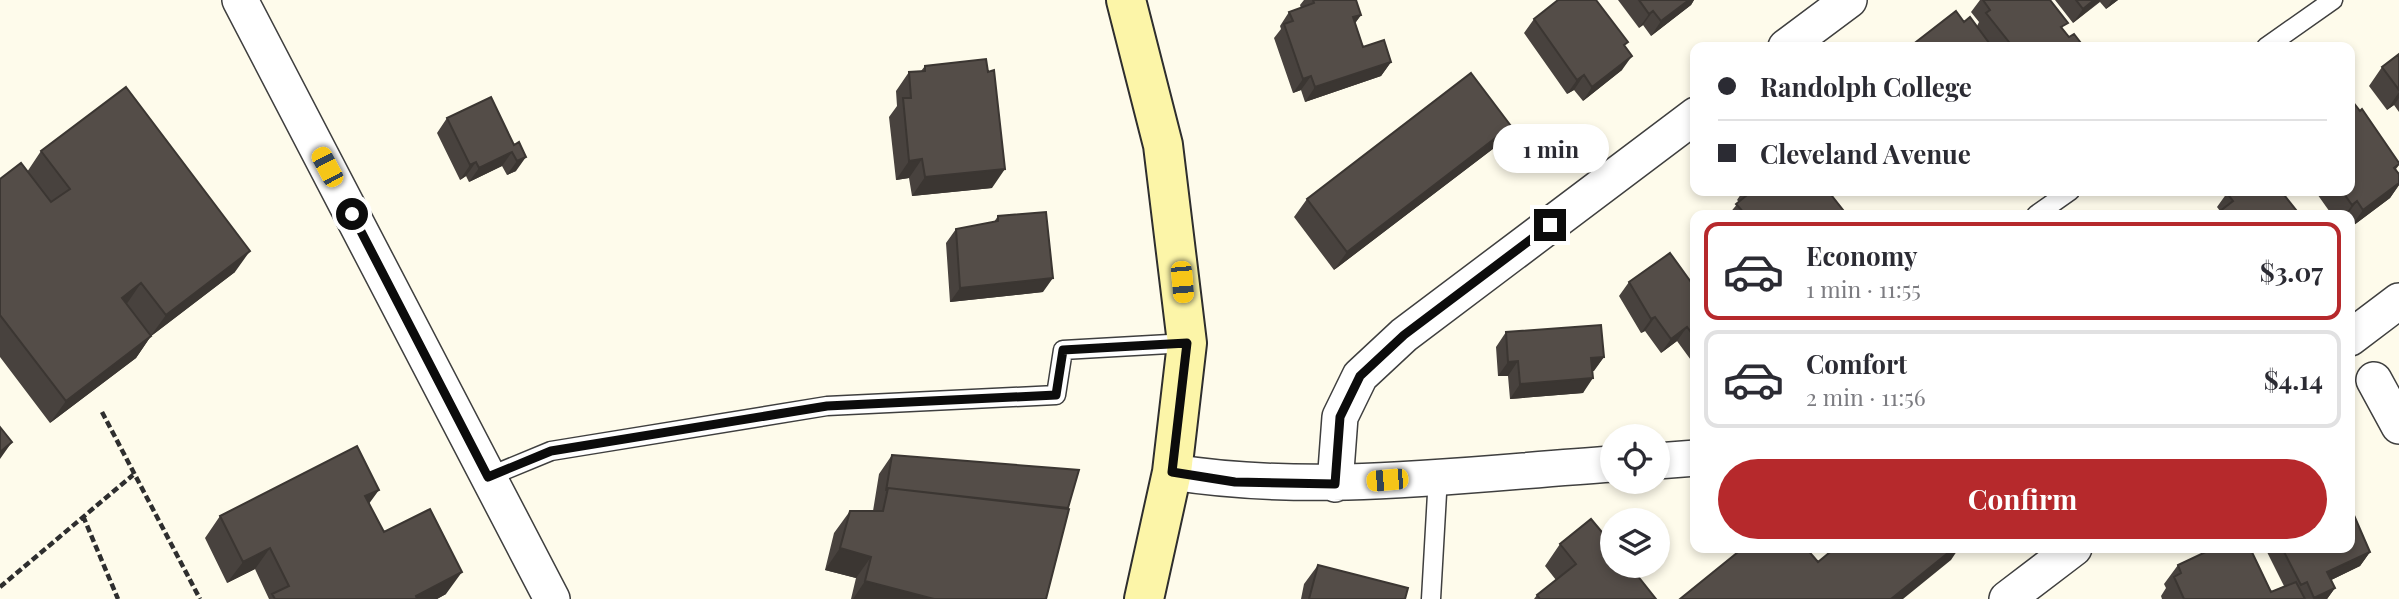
<!DOCTYPE html>
<meta charset="utf-8">
<style>
body{margin:0;font-family:"Playfair Display",serif;background:#f2f2f3;color:#2b2b33;height:100vh;display:flex;flex-direction:column;font-size:26px;white-space:nowrap}
*{box-sizing:border-box;margin:0}
p{font-size:23px;color:#7c7c81}
.icon{flex:none;width:38px;height:38px;fill:none;stroke:currentColor;stroke-width:2;stroke-linecap:round;stroke-linejoin:round}
.map{position:relative;flex:1;overflow:hidden}
.sheet{position:absolute;left:1690px;top:210px;width:665px;height:343px;display:flex;flex-direction:column;background:#fff;border-radius:14px;box-shadow:0 4px 10px #0003}
.sheet>*{flex:none}
.guide{position:absolute;left:1690px;top:42px;width:665px;height:154px;border-radius:14px;box-shadow:0 4px 10px #0003;display:grid;align-content:center;height:154px;padding:0 28px;background:#fff}
.buttons{position:absolute;left:1600px;top:424px;display:grid;gap:14px}
.buttons a{display:grid;place-items:center;width:70px;height:70px;border-radius:50%;background:#fff;box-shadow:0 4px 10px #0003;font-size:35px}
.end{position:absolute;width:32px;height:32px;margin:-16px;border:9px solid #0c0c0c;background:#fff;box-shadow:0 0 0 4px #fff}
.from{border-radius:50%}
.bubble{position:absolute;height:49px;border-radius:24px;background:#fff;box-shadow:0 4px 10px #0003;font-size:23px;font-weight:700;line-height:49px;text-align:center}
.car{position:absolute;width:21px;height:42px;margin:-21px -10px;border-radius:9px;box-shadow:0 0 5px 2px #0007;background:linear-gradient(#f5c518 24%,#345 0 40%,#f5c518 0 76%,#345 0 86%,#f5c518 0)}
.guide b{display:flex;align-items:center;gap:24px;height:66px;font-size:26px}
.guide b+b{border-top:2px solid #e1e1e2}
.guide i{width:18px;height:18px;background:#2b2b33}
ul{padding:12px 0 0;list-style:none}
li{display:flex;align-items:center;gap:21px;height:98px;margin:0 14px 10px;padding:0 14px;border:4px solid #e1e1e2;border-radius:14px}
li div{flex:1}
li b{display:block;font-size:26px}
li em{font-style:normal;font-weight:700}
li.current{border-color:#b6292c}
li>.icon{width:63px;height:63px;stroke-width:1.5}
.primary-button{display:flex;gap:14px;margin-top:auto;padding:14px 28px}
.primary-button a{flex:1;height:80px;border-radius:42px;background:#b6292c;color:#fff;font-size:28px;font-weight:700;line-height:80px;text-align:center}
.map>svg:first-child{display:block}
.lines{fill:none;stroke-linecap:round;stroke-linejoin:round}
.lane-casing{stroke:#3f3f3f;stroke-width:21}
.street-casing{stroke:#3f3f3f;stroke-width:38}
.secondary-casing{stroke:#2e2e2e;stroke-width:42}
.path{stroke:#2e2e2e;stroke-width:4.5;stroke-dasharray:7 3.5;stroke-linecap:butt}
.lane{stroke:#fff;stroke-width:18}
.street{stroke:#fff;stroke-width:35}
.secondary{stroke:#fcf5a8;stroke-width:38}
.wall{fill:#48423e}
.shaded-wall{fill:#3b3632}
.building{fill:#544d48;stroke:#3b3632;stroke-width:2}
.route{stroke:#0c0c0c;stroke-width:9}
</style>
<div class="map">
<svg width="2399" height="599" viewBox="0 0 2399 599">
<rect width="100%" height="100%" fill="#fefbeb"/>
<g class="lines">
<g class="lane-casing">
<path id="lane" d="M2266,47l67,-47
M2036,215l34,-24
M488,477l63,-26 276,-45 229,-11 7,-45 124,-7
M1431,599l7,-123"/>
</g>
<g class="street-casing">
<path id="street" d="M240,0l312,599
M1786,47l63,-47
M2350,338l49,-37
M2374,380l25,46
M1657,461l39,-3
M1172,472c146,23 293,2 440,-8
M1335,484l5,-67 20,-41 44,-41 292,-220
M2007,599l67,-51"/>
</g>
<g class="secondary-casing">
<path id="secondary" d="M1126,0l37,145 24,198 -15,129 -28,127"/>
</g>
<path class="path" d="M102,412l98,187
M83,516l35,83
M0,587l133,-112"/>
<use href="#lane" class="lane"/>
<use href="#street" class="street"/>
<use href="#secondary" class="secondary"/>
</g>
<path class="wall" d="M1304,0h52l5,15 -6,8 8,24 28,15 -10,14 -76,26 -4,-12 -8,3 -19,-55 7,-9 -1,-3 9,-14 12,-4 -1,-3z
M1618,0h76l-3,5 -40,31 -8,-11 -4,3z
M1980,0h70l13,29 6,8 15,10h-173l1,-2 52,-23 13,4 2,-4 -8,-10z
M2055,0h63l-12,9 -6,-7 -27,21z
M1534,19l91,27 -3,24 -39,31 -9,-11 -7,4 -43,-61z
M2399,54v58l-5,-7 -7,5 -18,-24 13,-19z
M925,66l67,122 -80,8 -3,-18 -13,2 -7,-63 8,-11 -1,-15 13,-19 12,-1z
M447,118l67,27 5,-3 -3,29 -9,4 -5,-9 -33,16 -3,-6 -6,4 -23,-47z
M1498,145l-164,125 -40,-53 13,-18z
M41,151l194,121 -84,64 -15,22 -86,65 -50,-66v-178l27,-7z
M2399,165l-3,4 3,5v11l-9,13 -40,30v-13h-18l-17,-24h35z
M1743,191h85l11,24h-111l11,-13 -2,-2z
M2227,193l73,22 -80,-4 -3,-4z
M998,216l45,76 -93,10 -4,-59 10,-14 38,-7z
M1629,282l67,7v78l-19,-26 -16,12 -16,-22 -4,2 -22,-37z
M1506,332l98,25 -11,14 -10,22 -73,6 -2,-23h-10l-2,-29z
M892,455l176,53 -22,91h-195l5,-21 -31,-8 9,-37 16,-22h23l6,-37z
M369,504l15,28 62,62 -9,5h-168l-14,-30 -28,14 -22,-45 15,-22z
M1560,544l96,55h-122l3,-4 19,-15 -11,-14z
M2265,548h85l20,4 -10,14 -29,14 4,8 -8,11h-165l-1,-3 5,-8 -2,-4 14,-19 93,27 13,-6z
M1318,565l87,34h-104l3,-15z"/>
<path class="shaded-wall" d="M1689,0h5l-3,5 -40,31 10,-15z
M2094,0h7l-28,23 10,-14z
M2112,0h6l-12,9z
M1653,11l-10,14 -4,3 10,-14z
M1361,15l-10,14 2,-12z
M1632,56l-10,14 -39,31 9,-14z
M1391,62l-10,14 -76,26 10,-15z
M1584,75l-10,15 -7,4 10,-14z
M1311,76l-10,14 -8,3 10,-14z
M2399,92v6l-5,7 -7,5z
M1511,126l-13,19 -164,125 13,-18z
M512,152l-10,14 -33,16 10,-14z
M526,157l-10,14 -9,4 10,-14z
M922,159l-13,19 -13,2 13,-19z
M476,162l-10,14 -6,4 10,-15z
M1005,169l-13,19 -80,8 13,-19z
M2399,183v2l-9,13 -40,30 13,-18z
M2357,201l-10,14h-2l7,-10z
M250,251l-15,21 -85,65 16,-22z
M1053,278l-10,14 -93,10 10,-14z
M141,283l-15,22 -4,-7z
M1655,317l-10,14 -4,2 10,-14z
M1687,327l-10,14 -16,12 10,-14z
M151,336l-15,22 -86,65 16,-22z
M1604,357l-10,14 -13,1 10,-14z
M1518,361l-10,15h-10l10,-14z
M1593,378l-10,15 -73,6 10,-15z
M12,442l-12,17v-7z
M379,490l-16,22 2,-16z
M270,548l-15,21 -28,14 16,-21z
M840,548l31,9 -15,21 -31,-8z
M1954,548h5l-8,12 -48,39h-12z
M2370,552l-10,14 -43,21 10,-15z
M462,572l-16,22 -9,5h-24l3,-3z
M865,581l69,18h-81z
M2335,588l-8,11h-13v-1z"/>
<path class="building" d="M1313,0h43l5,15 -8,2 10,30 21,-7 7,22 -76,25 -4,-11 -8,3 -19,-55 9,-3 -4,-9 25,-9z
M1558,0h38l32,42 -4,3 8,11 -40,31 -8,-12 -7,5 -43,-61z
M1639,0h50l-28,21 -8,-10 -4,3z
M1983,0h67l18,23 -7,4 8,10 5,-3 10,13h-71l-27,-34 4,-3z
M2076,0h18l-11,9z
M1956,11l8,11 6,-5 22,30h-78l-2,-2z
M2399,54v36l-17,-23z
M986,59l2,13 6,-2 11,99 -80,8 -3,-18 -13,2 -6,-63h8l-2,-26 16,-1v-5z
M1471,73l40,53 -164,126 -40,-53z
M126,87l124,164 -84,64 -25,-32 -19,15 29,38 -85,65 -66,-86v-136l21,-16 30,39 19,-13 -29,-38z
M491,97l23,48 5,-3 7,15 -9,4 -5,-9 -33,16 -3,-6 -6,3 -23,-47z
M2353,102l7,9 2,-2 37,54v1l-5,4 5,6v9l-36,27 -6,-9 -5,4 -10,-14h8v-87z
M1752,191h76l15,19 -8,5h-92l2,-1 -9,-10z
M2229,191h52l19,24h-85l18,-14 -6,-8z
M1046,212l7,66 -93,10 -4,-59 42,-8v-5z
M1670,253l26,36v50l-9,-12 -16,12 -16,-22 -4,2 -22,-37z
M1601,325l3,32 -13,1 2,20 -73,6 -2,-23 -10,1 -2,-30z
M0,427l12,15 -12,10z
M357,446l22,44 -14,6 19,36 46,-23 32,63 -46,24 1,3h-142l-3,-5 17,-8 -19,-38 -27,14 -23,-46z
M892,455l187,15 -11,38 -180,-20 -2,3z
M888,488l181,21 -23,90h-112l-69,-18 6,-24 -31,-9 10,-37h33z
M2350,506l20,46 -43,20 8,16 -21,10 -7,-16 -6,3 -19,-37h68z
M1591,519l21,25v21h17l27,34h-116l-3,-4 39,-31 -16,-20z
M1743,548h63l12,14 17,-14h119l-63,51h-211z
M2214,548h36l21,44 25,-10 9,17h-121l-10,-22 7,-4 -3,-8z
M1318,565l90,23 -3,11h-96z"/>
<g class="lines">
<path class="route" d="M352,214l136,263 63,-26 276,-45 229,-11 7,-45 124,-7 -15,129 63,10 100,2 5,-67 20,-41 44,-41 146,-110"/>
</g>
</svg>
<div class="buttons">
<a><svg class="icon" aria-label="locate" viewBox="0 0 24 24"><circle cx="12" cy="12" r="6"/><path d="M12 2v4M12 18v4M2 12h4M18 12h4"/></svg></a>
<a><svg class="icon" aria-label="layers" viewBox="0 0 24 24"><path d="M12 4l9 5-9 5-9-5zM3 14l9 5 9-5"/></svg></a>
</div>
<i class="end from" style="left:352px;top:214px"></i>
<i class="end" style="left:1550px;top:225px"></i>
<div class="bubble" style="left:1493px;top:124px;width:116px">1 min</div>
<i class="car" style="left:327px;top:167px;rotate:332deg"></i>
<i class="car" style="left:1182px;top:282px;rotate:175deg"></i>
<i class="car" style="left:1387px;top:480px;rotate:265deg"></i>
<div class="guide">
<b><i class="from"></i>Randolph College</b>
<b><i></i>Cleveland Avenue</b>
</div>
<section class="sheet">
<ul>
<li class="current"><svg class="icon" aria-label="car" viewBox="0 0 24 24"><path d="M5 17H2v-5l4-1 3-4h7l3 4 3 1v5h-3M9 17h6M6 11h13"/><circle cx="7" cy="17" r="2"/><circle cx="17" cy="17" r="2"/></svg><div><b>Economy</b><p>1 min · 11:55</p></div><em>$3.07</em></li>
<li><svg class="icon" aria-label="car" viewBox="0 0 24 24"><path d="M5 17H2v-5l4-1 3-4h7l3 4 3 1v5h-3M9 17h6M6 11h13"/><circle cx="7" cy="17" r="2"/><circle cx="17" cy="17" r="2"/></svg><div><b>Comfort</b><p>2 min · 11:56</p></div><em>$4.14</em></li>
</ul>
<div class="primary-button"><a>Confirm</a></div>
</section>
</div>
